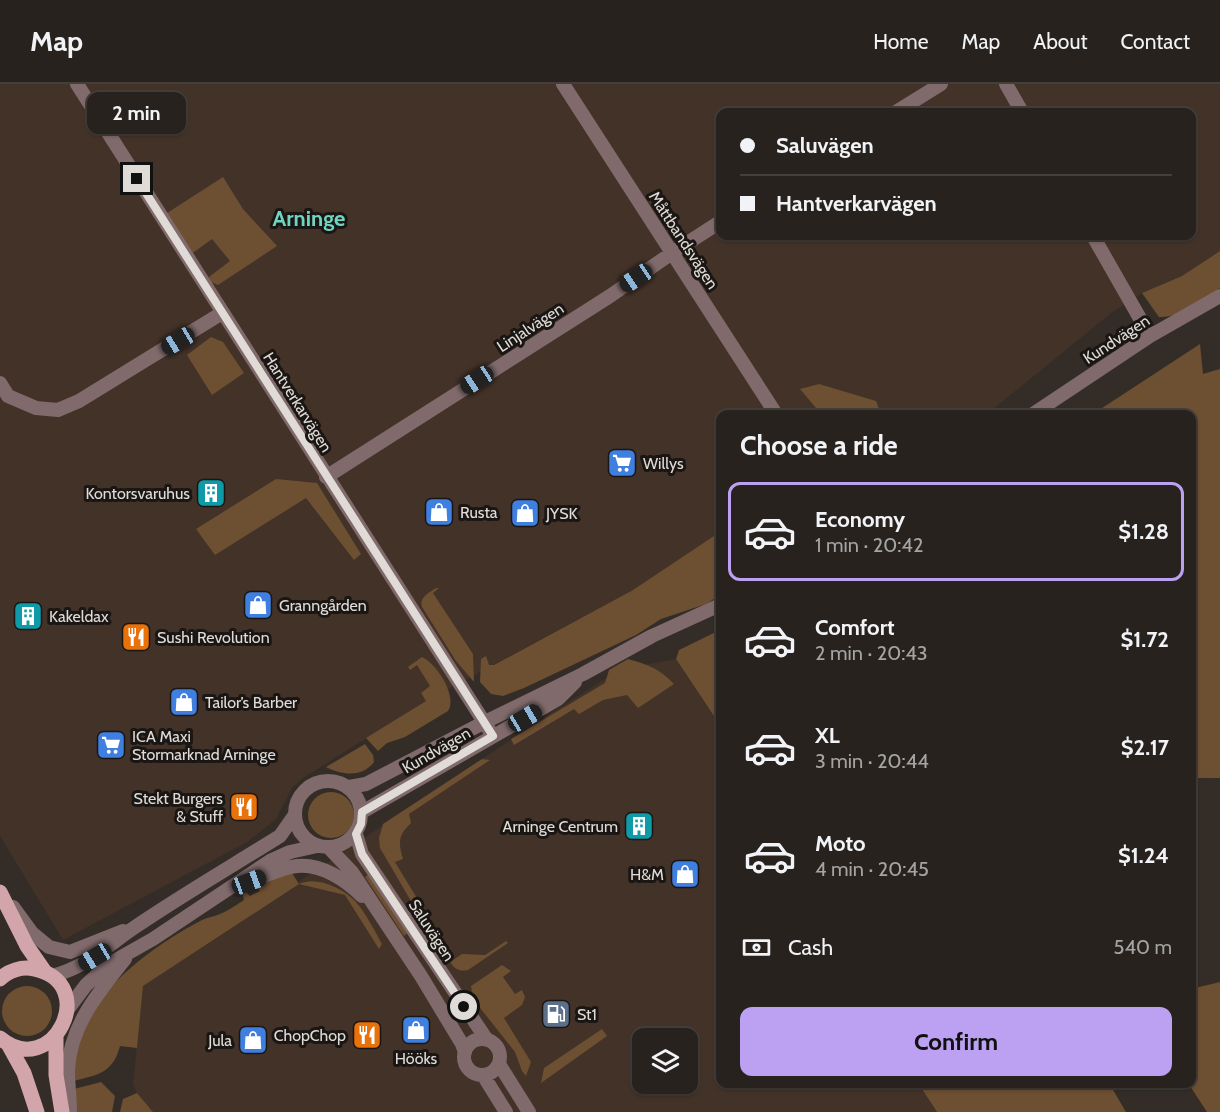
<!DOCTYPE html>
<meta charset="utf-8">
<style>
body{margin:0;font-family:Cabin,sans-serif;background:#332f2a;color:#f1f3f6;height:100vh;display:flex;flex-direction:column;font-size:22px;white-space:nowrap}
*{box-sizing:border-box;margin:0}
p{font-size:20px;color:#a4a4a4}
.icon{flex:none;width:33px;height:33px;fill:none;stroke:currentColor;stroke-width:2;stroke-linecap:round;stroke-linejoin:round}
.map{position:relative;flex:1;overflow:hidden}
.details{position:absolute;left:716px;top:326px;width:480px;height:678px;display:flex;flex-direction:column;background:#27221d;border-radius:12px;box-shadow:0 2px 4px #0004,0 0 0 2px #433f3b}
.details>*{flex:none}
.top-card{position:absolute;left:716px;top:24px;width:480px;height:132px;border-radius:12px;box-shadow:0 2px 4px #0004,0 0 0 2px #433f3b;display:grid;align-content:center;height:132px;padding:0 24px;background:#27221d}
.buttons{position:absolute;left:632px;top:944px;display:grid;gap:12px}
.buttons a{display:grid;place-items:center;width:66px;height:66px;border-radius:12px;background:#27221d;box-shadow:0 2px 4px #0004,0 0 0 2px #433f3b;font-size:30px}
.end{position:absolute;width:27px;height:27px;margin:-14px;border:8px solid #e0dbd7;background:#111;box-shadow:0 0 0 3px #111}
.from{border-radius:50%}
.bubble{position:absolute;height:42px;border-radius:12px;background:#27221d;box-shadow:0 2px 4px #0004,0 0 0 2px #433f3b;font-size:20px;font-weight:700;line-height:42px;text-align:center}
.car{position:absolute;width:18px;height:36px;margin:-18px -9px;border-radius:8px;box-shadow:0 0 4px 2px #0007;background:linear-gradient(#222 24%,#8ab4d8 0 40%,#222 0 76%,#8ab4d8 0 86%,#222 0)}
.top-card b{display:flex;align-items:center;gap:21px;height:57px;font-size:22px}
.top-card b+b{border-top:2px solid #433f3b}
.top-card i{width:15px;height:15px;background:#f1f3f6}
ul{padding:0;list-style:none}
li{display:flex;align-items:center;gap:18px;height:99px;margin:0 12px 9px;padding:0 12px;border:3px solid transparent;border-radius:12px}
li div{flex:1}
li b{display:block;font-size:22px}
li em{font-style:normal;font-weight:700}
li.current{border-color:#bca0f2}
li>.icon{width:54px;height:54px;stroke-width:1.5}
h2{padding:0 24px;font-size:27px;line-height:72px}
.pay{display:flex;align-items:center;gap:15px;height:66px;padding:0 24px;font-size:22px}
.pay p{margin-inline-start:auto}
.button{display:flex;gap:12px;margin-top:auto;padding:12px 24px}
.button a{flex:1;height:69px;border-radius:12px;background:#bca0f2;color:#111;font-size:24px;font-weight:700;line-height:69px;text-align:center}
header{display:flex;align-items:center;gap:36px;box-sizing:border-box;height:84px;padding:0 30px;background:#27221d;border-bottom:2px solid #433f3b}
header strong{font-size:28px}
nav{display:flex;gap:33px;margin-inline-start:auto;font-size:21px}
.map>svg:first-child{display:block}
.commercial{fill:#433228;fill-rule:evenodd}
.green{fill:#6d4f32}
.lines{fill:none;stroke-linecap:round;stroke-linejoin:round}
.minor{stroke:#806a6c;stroke-width:14}
.major{stroke:#d1a5a9;stroke-width:15}
.route{stroke:#e0dbd7;stroke-width:8}
.labels{text-anchor:middle;stroke-width:6;stroke-linejoin:round;paint-order:stroke}
.street-label{font-size:16px;fill:#e0dbd7;stroke:#191613}
.poi-label{font-size:16px;fill:#e0dbd7;stroke:#191613;text-anchor:start}
.district-label{font-size:22px;font-weight:bold;fill:#6fd4c0;stroke:#191613}
</style>
<header>
<strong>Map</strong>
<nav><a>Home</a><a>Map</a><a>About</a><a>Contact</a></nav>
</header>
<div class="map">
<svg width="1220" height="1028" viewBox="0 0 1220 1028">
<rect width="100%" height="100%" fill="#342d27"/>
<path class="commercial" d="M0,0h1220v167l-38,25 -40,17 -32,21 -123,100h-267v119l-87,57 -207,111 -123,77 -11,10 -16,31 -29,23 -184,98 -63,-104zM720,28h471v124h-471z
M676,575l44,66v358h198l19,29h-784l-16,-19 -4,-9 10,-98 399,-267 79,-50zM642,954h45v45h-45z"/>
<path class="green" d="M223,93l20,32 34,37 -59,39 -7,-3 -2,-5 21,-16 -18,-22 -22,16 -26,-40z
M1220,167v37c-18,12 -38,30 -61,29l-17,-24 40,-17z
M211,253l12,5 21,31 -32,22 -25,-40z
M1200,260l3,30 17,-5v409h-29v-364h-98z
M819,300l57,17 5,13h-60l-21,-25z
M276,395l41,4 44,71 -7,6 -48,-62 -91,57 -19,-26z
M720,448v63l-14,9 -45,15 -25,16 -112,53 -21,8 -12,-2 -11,-12 1,-23 5,-3 3,9h5l139,-75z
M436,504h3l-6,5 40,61 1,28 -18,-21 -34,-54c-3,-10 7,-14 14,-19z
M720,546v95l-44,-66 3,-9z
M422,573c14,6 36,39 26,54l-43,26 -18,6 -9,8 -12,-13 60,-37 -5,-8 9,-7 -13,-21 -7,5 -2,-3z
M628,575c19,5 32,10 46,25l-36,24 -11,-13 -24,5 -24,14 -5,-5 -60,36 -3,-6 94,-56 4,-13z
M365,660l8,11 1,7c-12,16 -32,13 -48,5z
M482,675l8,1 -81,54 2,9c-13,13 -13,19 -8,36l-8,3 34,56 -3,3 -4,-1 -42,-72 -1,-10 4,-14z
M308 731a23 23 0 1 1 46 0a23 23 0 1 1-46 0Z
M292,789l7,11c17,-8 41,3 54,15 10,9 22,32 29,45l-3,5 -34,-54 -46,-11 -156,102 -6,62 -17,-2c-7,27 -22,29 -47,35 0,-9 0,-19 2,-28 13,-61 76,-106 127,-133 6,-3 12,-3 18,-6 8,-3 16,-9 24,-14l-2,-8h4l4,4 10,-5 -3,-4 21,-12z
M369,790l38,59 -3,3 -39,-59z
M506,857l2,2 -40,27c-9,2 -13,-1 -18,-8l12,-8 23,1z
M502,881l9,6 -8,6 12,17 7,-4 3,7 -3,8 -18,13 27,44 -5,14 -4,-5 -7,-19 -42,-53 -2,-13z
M1220,898v130h-13l-19,-29h3v-94z
M2 927a25 25 0 1 1 50 0a25 25 0 1 1-50 0Z
M602,945l5,7 -66,47 3,-15z
M101,998l14,14 -3,16h-37l-1,-23z
M918,999h191l17,29h-189z
M137,1009l16,19h-33l3,-13z"/>
<g class="lines">
<path class="minor" d="M77,0l416,652
M563,0l213,330
M1006,0l16,28
M896,28l45,-28
M1093,152l57,100
M0,299l8,13 28,12 22,2 21,-9 143,-88
M1033,330l117,-78 70,-40
M326,393l284,-181 62,-43 48,-31
M295 730a33 33 0 1 1 66 0a33 33 0 1 1-66 0Z
M349,703l17,-3 117,-61 100,-49 69,-38 68,-31
M362,728l196,-113 17,-17
M356,750l6,20 125,186
M329,764l23,24 69,104 41,68 3,8
M248,798c16,-5 34,-15 50,-16 24,-2 48,14 64,30
M13,823l19,26 17,14 21,5 53,-21
M52,892c36,-10 52,-28 83,-49 47,-32 97,-61 145,-91l14,-20
M68,925l18,-24 23,-21 44,-25 117,-78 20,-9 27,-6
M464 973a18 18 0 1 1 36 0a18 18 0 1 1-36 0Z
M499,980l30,48
M483,991l23,37
M70,1028c0,-14 -2,-28 -2,-42 2,-45 31,-78 57,-111"/>
<path class="major" d="M0,808l27,54 18,26
M0,895c8,-8 22,-13 34,-10 68,14 18,113 -34,69
M56,953v38l6,37
M8,960l16,29 13,39"/>
</g>
<g class="lines">
<path class="route" d="M137,95l356,557 -131,76 -1,12 -5,10 6,20 102,153"/>
</g>
<defs>
<g id="supermarket-square" transform="scale(1.5)"><rect x="-9" y="-9" width="18" height="18" rx="4" fill="#3f7fe0" stroke="#191613"/><path d="M-6-5.5h2.5l.6 2H6L4.5 2H-2.5L-4.4-4H-6ZM-1.5 3.2a1.3 1.3 0 1 0 .1 0ZM3 3.2a1.3 1.3 0 1 0 .1 0Z" fill="#fff"/></g>
<g id="building-square" transform="scale(1.5)"><rect x="-9" y="-9" width="18" height="18" rx="4" fill="#0f9aa8" stroke="#191613"/><path d="M-4-6H4V6H1V3H-1V6H-4ZM-2.5-4.3h1.7v1.8h-1.7ZM.8-4.3h1.7v1.8H.8ZM-2.5-1h1.7V.8h-1.7ZM.8-1h1.7V.8H.8Z" fill="#fff"/></g>
<g id="shop-square" transform="scale(1.5)"><rect x="-9" y="-9" width="18" height="18" rx="4" fill="#3f7fe0" stroke="#191613"/><path d="M-5-2.5h2.3a2.7 3.5 0 0 1 5.4 0H5L5.5 6h-11ZM-1.5-2.5h3a1.5 2.3 0 0 0-3 0Z" fill="#fff"/></g>
<g id="restaurant-square" transform="scale(1.5)"><rect x="-9" y="-9" width="18" height="18" rx="4" fill="#e8710a" stroke="#191613"/><path d="M-5-6h1v4h1v-4h1v4h1v-4h1v5L-1.5 .5V6h-2V.5L-5-1ZM5-6V6H3V1.5H1.5Q1.5-4 5-6Z" fill="#fff"/></g>
<g id="fuel-square" transform="scale(1.5)"><rect x="-9" y="-9" width="18" height="18" rx="4" fill="#5c6f8a" stroke="#191613"/><path d="M-5.5-6h7V0h2V4h1.3V-2.5L3-4.5l.8-.8L6-3V5H2.5V1h-1V6h-7ZM-4.2-4.7v3.2H.2V-4.7Z" fill="#fff"/></g>
</defs>
<g fill-rule="evenodd">
<use href="#supermarket-square" x="622" y="379"/>
<use href="#building-square" x="211" y="409"/>
<use href="#shop-square" x="439" y="428"/>
<use href="#shop-square" x="525" y="429"/>
<use href="#shop-square" x="258" y="521"/>
<use href="#building-square" x="28" y="532"/>
<use href="#restaurant-square" x="136" y="553"/>
<use href="#shop-square" x="184" y="618"/>
<use href="#supermarket-square" x="111" y="661"/>
<use href="#restaurant-square" x="244" y="723"/>
<use href="#building-square" x="639" y="742"/>
<use href="#shop-square" x="685" y="790"/>
<use href="#fuel-square" x="556" y="930"/>
<use href="#shop-square" x="416" y="946"/>
<use href="#restaurant-square" x="367" y="951"/>
<use href="#shop-square" x="253" y="956"/>
</g>
<g class="labels">
<g class="street-label">
<text transform="translate(684 156) rotate(57)" y="6">Måttbandsvägen</text>
<text transform="translate(530 243) rotate(-33)" y="6">Linjalvägen</text>
<text transform="translate(1116 255) rotate(-33)" y="6">Kundvägen</text>
<text transform="translate(298 318) rotate(58)" y="6">Hantverkarvägen</text>
<text transform="translate(436 666) rotate(-30)" y="6">Kundvägen</text>
<text transform="translate(432 846) rotate(57)" y="6">Saluvägen</text>
</g>
<g class="poi-label">
<text x="643" y="385">Willys</text>
<text x="190" y="415" text-anchor="end">Kontorsvaruhus</text>
<text x="460" y="434">Rusta</text>
<text x="546" y="435">JYSK</text>
<text x="279" y="527">Granngården</text>
<text x="49" y="538">Kakeldax</text>
<text x="157" y="559">Sushi Revolution</text>
<text x="205" y="624">Tailor’s Barber</text>
<text x="132" y="658">ICA Maxi<tspan x="132" dy="18">Stormarknad Arninge</tspan></text>
<text x="223" y="720" text-anchor="end">Stekt Burgers<tspan x="223" dy="18">&amp; Stuff</tspan></text>
<text x="618" y="748" text-anchor="end">Arninge Centrum</text>
<text x="664" y="796" text-anchor="end">H&amp;M</text>
<text x="577" y="936">St1</text>
<text x="346" y="957" text-anchor="end">ChopChop</text>
<text x="232" y="962" text-anchor="end">Jula</text>
<text x="416" y="980" text-anchor="middle">Hööks</text>
</g>
<g class="district-label">
<text x="309" y="142">Arninge</text>
</g>
</g>
</svg>
<div class="buttons">
<a><svg class="icon" aria-label="layers" viewBox="0 0 24 24"><path d="M12 4l9 5-9 5-9-5zM3 14l9 5 9-5"/></svg></a>
</div>
<i class="end from" style="left:464px;top:923px"></i>
<i class="end" style="left:137px;top:95px"></i>
<div class="bubble" style="left:87px;top:8px;width:99px">2 min</div>
<i class="car" style="left:636px;top:194px;rotate:236deg"></i>
<i class="car" style="left:178px;top:257px;rotate:239deg"></i>
<i class="car" style="left:477px;top:296px;rotate:237deg"></i>
<i class="car" style="left:525px;top:634px;rotate:60deg"></i>
<i class="car" style="left:249px;top:798px;rotate:70deg"></i>
<i class="car" style="left:95px;top:873px;rotate:239deg"></i>
<div class="top-card">
<b><i class="from"></i>Saluvägen</b>
<b><i></i>Hantverkarvägen</b>
</div>
<section class="details">
<h2>Choose a ride</h2>
<ul>
<li class="current"><svg class="icon" aria-label="car" viewBox="0 0 24 24"><path d="M5 17H2v-5l4-1 3-4h7l3 4 3 1v5h-3M9 17h6M6 11h13"/><circle cx="7" cy="17" r="2"/><circle cx="17" cy="17" r="2"/></svg><div><b>Economy</b><p>1 min · 20:42</p></div><em>$1.28</em></li>
<li><svg class="icon" aria-label="car" viewBox="0 0 24 24"><path d="M5 17H2v-5l4-1 3-4h7l3 4 3 1v5h-3M9 17h6M6 11h13"/><circle cx="7" cy="17" r="2"/><circle cx="17" cy="17" r="2"/></svg><div><b>Comfort</b><p>2 min · 20:43</p></div><em>$1.72</em></li>
<li><svg class="icon" aria-label="car" viewBox="0 0 24 24"><path d="M5 17H2v-5l4-1 3-4h7l3 4 3 1v5h-3M9 17h6M6 11h13"/><circle cx="7" cy="17" r="2"/><circle cx="17" cy="17" r="2"/></svg><div><b>XL</b><p>3 min · 20:44</p></div><em>$2.17</em></li>
<li><svg class="icon" aria-label="car" viewBox="0 0 24 24"><path d="M5 17H2v-5l4-1 3-4h7l3 4 3 1v5h-3M9 17h6M6 11h13"/><circle cx="7" cy="17" r="2"/><circle cx="17" cy="17" r="2"/></svg><div><b>Moto</b><p>4 min · 20:45</p></div><em>$1.24</em></li>
</ul>
<div class="pay"><svg class="icon" aria-label="cash" viewBox="0 0 24 24"><path d="M3 7h18v10H3z"/><circle cx="12" cy="12" r="2"/></svg>Cash<p>540 m</p></div>
<div class="button"><a>Confirm</a></div>
</section>
</div>
